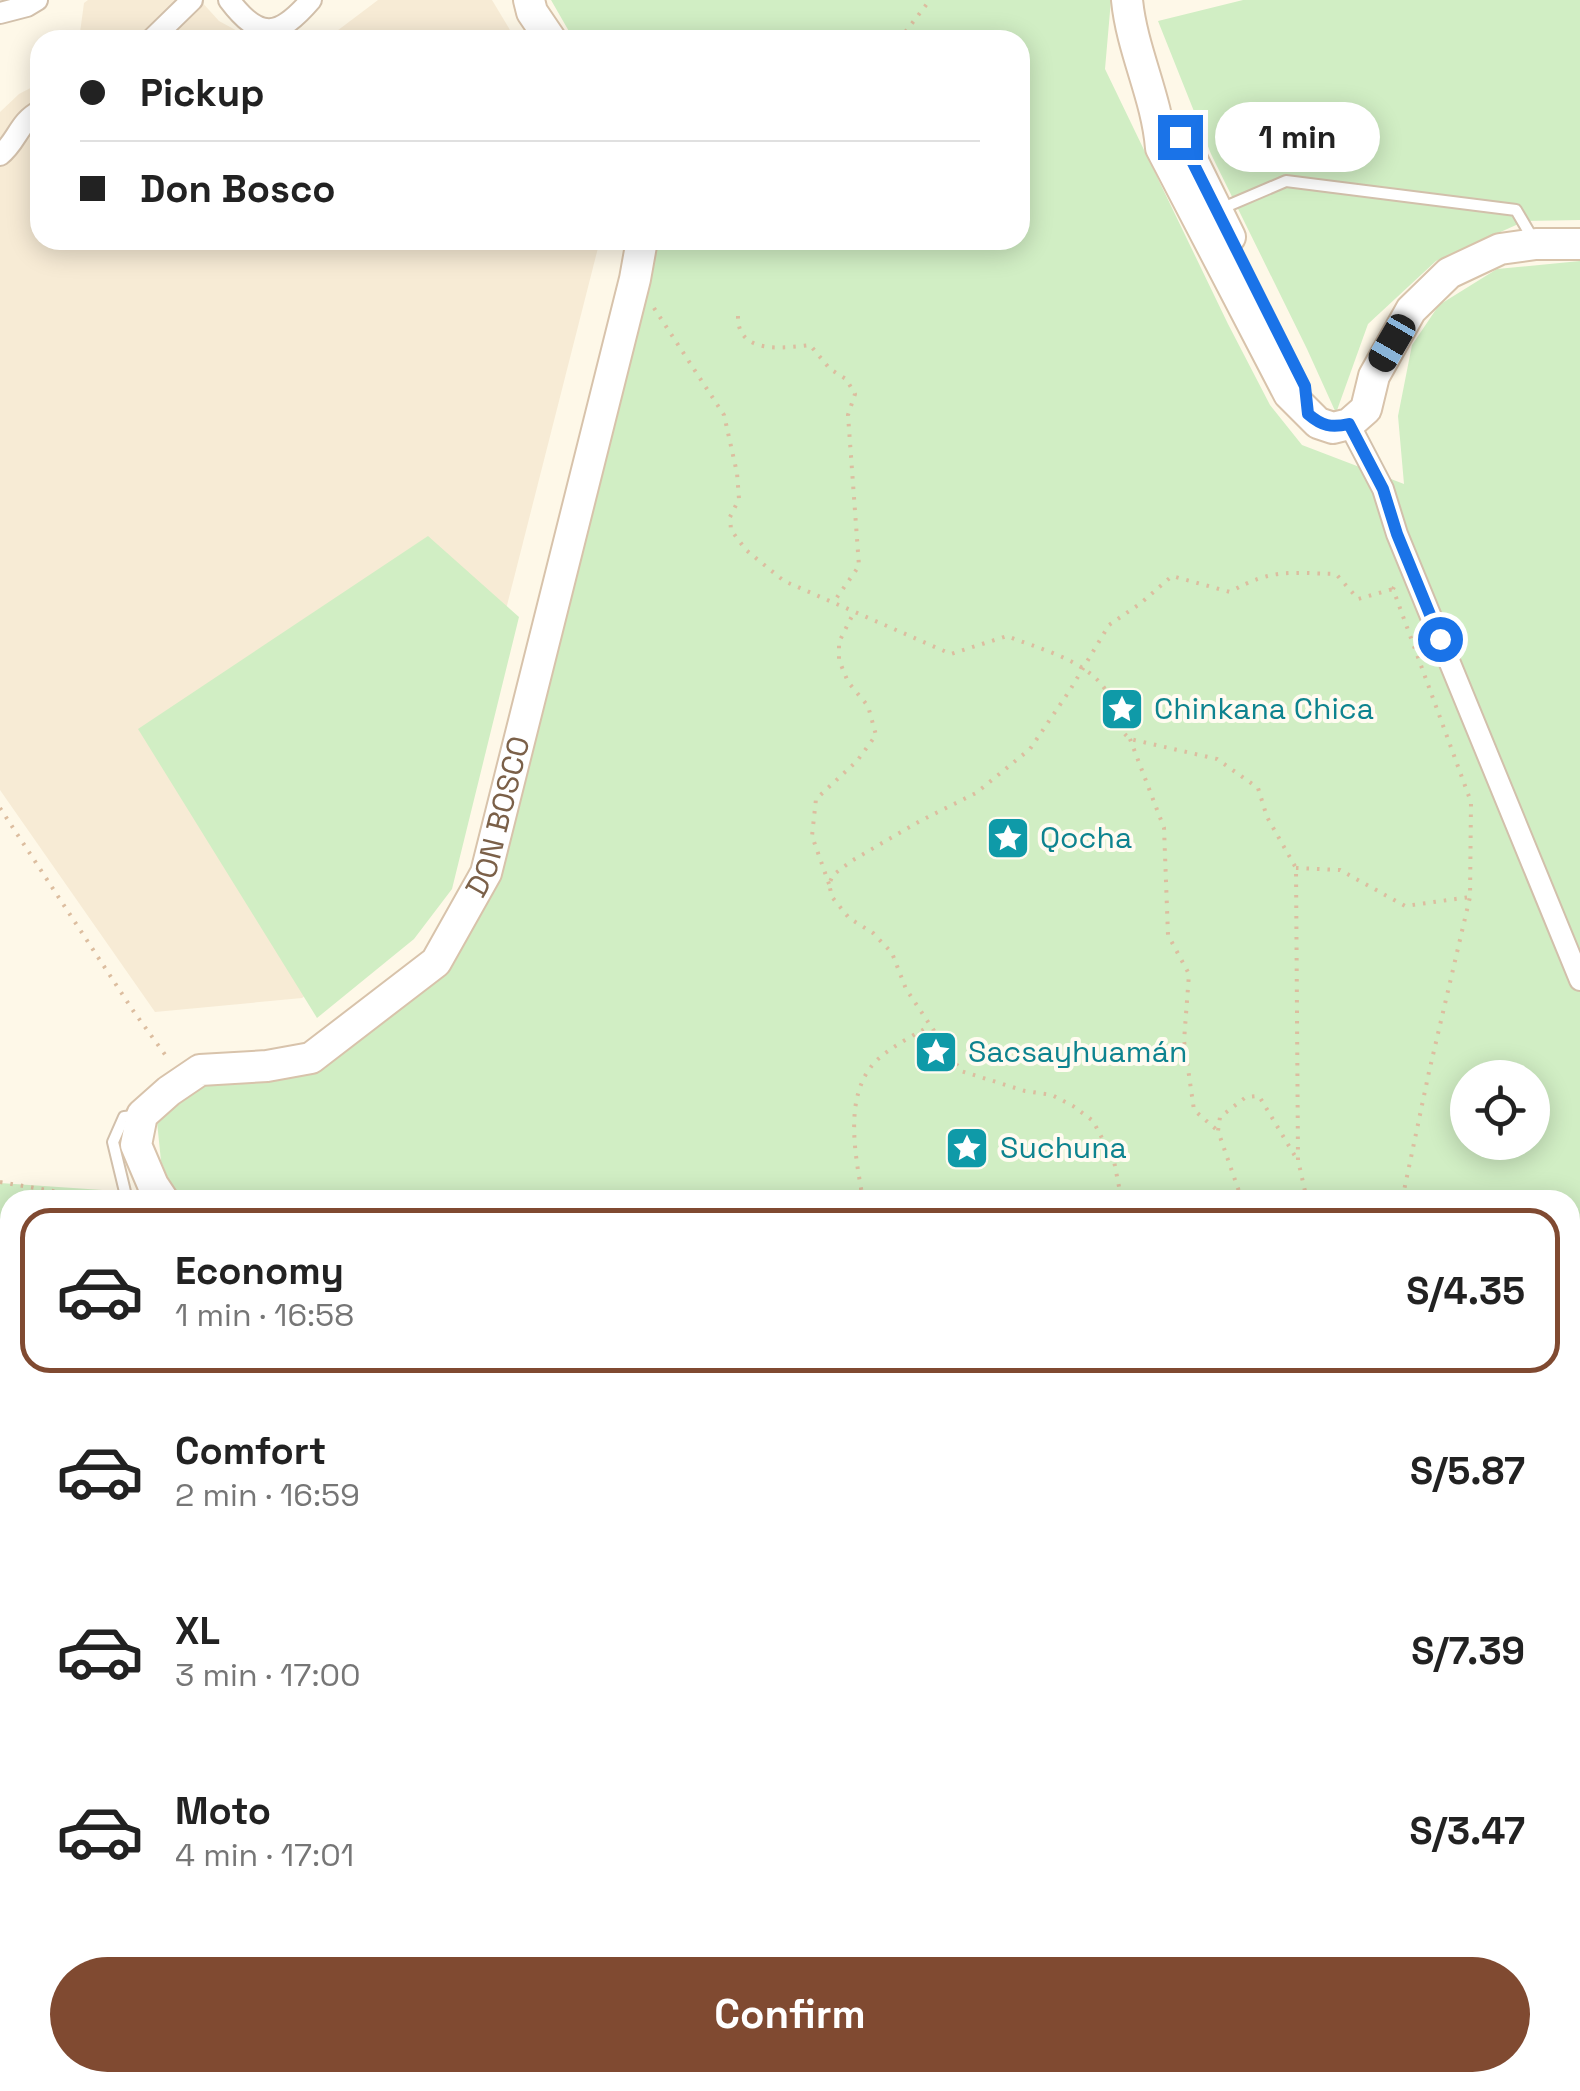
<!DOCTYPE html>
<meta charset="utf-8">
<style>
body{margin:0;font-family:"Space Grotesk",sans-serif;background:#f6f6f6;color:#222;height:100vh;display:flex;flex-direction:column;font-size:38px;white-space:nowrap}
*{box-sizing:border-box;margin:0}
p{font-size:32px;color:#767676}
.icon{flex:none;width:55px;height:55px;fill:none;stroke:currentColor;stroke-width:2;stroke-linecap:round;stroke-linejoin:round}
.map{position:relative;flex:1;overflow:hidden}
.panel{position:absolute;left:0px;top:1190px;width:1580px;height:902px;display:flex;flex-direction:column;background:#fff;border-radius:30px 30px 0 0;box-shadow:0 5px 25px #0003}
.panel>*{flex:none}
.guide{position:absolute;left:30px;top:30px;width:1000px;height:220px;border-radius:30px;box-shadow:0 5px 25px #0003;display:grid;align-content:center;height:220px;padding:0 50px;background:#fff}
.buttons{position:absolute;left:1450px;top:1060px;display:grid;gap:20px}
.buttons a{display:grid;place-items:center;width:100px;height:100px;border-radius:50%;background:#fff;box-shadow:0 5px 25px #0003;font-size:50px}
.end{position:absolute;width:45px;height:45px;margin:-22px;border:12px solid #1a73e8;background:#fff;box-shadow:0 0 0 5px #fff}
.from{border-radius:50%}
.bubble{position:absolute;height:70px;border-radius:35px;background:#fff;box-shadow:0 5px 25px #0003;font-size:32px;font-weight:600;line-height:70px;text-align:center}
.car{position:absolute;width:30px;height:60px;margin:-30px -15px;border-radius:12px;box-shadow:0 0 8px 2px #0007;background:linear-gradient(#222 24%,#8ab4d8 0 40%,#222 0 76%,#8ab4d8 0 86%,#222 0)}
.guide b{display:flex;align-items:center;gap:35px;height:95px;font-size:38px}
.guide b+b{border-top:2px solid #e0e0e0}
.guide i{width:25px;height:25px;background:#222}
ul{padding:18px 0 0;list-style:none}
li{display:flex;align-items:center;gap:30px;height:165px;margin:0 20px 15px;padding:0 30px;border:5px solid transparent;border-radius:30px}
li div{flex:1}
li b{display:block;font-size:38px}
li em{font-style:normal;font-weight:600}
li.current{border-color:#804a31}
li>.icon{width:90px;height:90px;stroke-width:1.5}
.action{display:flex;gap:20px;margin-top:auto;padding:20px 50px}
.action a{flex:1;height:115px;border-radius:60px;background:#804a31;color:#fff;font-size:40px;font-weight:600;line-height:115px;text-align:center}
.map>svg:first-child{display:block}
.residential{fill:#f7ebd5}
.green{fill:#d1eec4;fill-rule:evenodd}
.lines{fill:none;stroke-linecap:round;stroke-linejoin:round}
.lane-casing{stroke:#d2c0ab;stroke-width:14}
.street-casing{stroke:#d2c0ab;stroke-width:24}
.secondary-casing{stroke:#d8c3ab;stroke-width:34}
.path{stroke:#dcbd9f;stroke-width:4;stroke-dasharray:2.5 8;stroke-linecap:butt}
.lane{stroke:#fff;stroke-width:10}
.street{stroke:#fff;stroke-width:20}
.secondary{stroke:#fff;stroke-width:30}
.route{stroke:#1a73e8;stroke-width:12}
.labels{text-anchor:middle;stroke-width:8;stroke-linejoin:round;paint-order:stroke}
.culture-label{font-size:30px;fill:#0d838f;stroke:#fffbf0;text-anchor:start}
.street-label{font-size:30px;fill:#7b6048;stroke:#fffbf0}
</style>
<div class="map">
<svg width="1580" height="2091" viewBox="0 0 1580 2091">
<rect width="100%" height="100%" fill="#fef8e8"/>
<path class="residential" d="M88,0h112l19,21 35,19h-175l5,-37z
M378,0h114l24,40h-191z
M40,83v157h560l-167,656 -131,102 -147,14 -155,-222v-678l19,-18z"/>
<path class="green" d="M551,0h560l-6,69 123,255 42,81 32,40 102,39 -6,-68 14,-71 27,-40 58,-36 83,-8v1830h-1286l-12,-8 1288,-1v-882h-1393l-16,-39 -5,-49 87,-48 98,-24 96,-75 50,-92 164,-633h369v-200h-446zM1468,1078h64v64h-64z
M1243,0h337v220l-55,1 -89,40 -68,63 -32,89 -29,-64 -96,-195 -53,-133z
M428,536l91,81 -67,272 -38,50 -97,79 -179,-289z
M0,1183l117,8 11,9h-118v50l-10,-4z
M0,1250l10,3v168l-10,14z
M10,1433v366h-6l-4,3v-351z
M1,1808l9,17v158l-10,-5z"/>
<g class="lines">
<g class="lane-casing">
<path id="lane" d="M1218,210l68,-29 230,29 17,29
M127,1200l-14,-58 11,-25 12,-1"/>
</g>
<g class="street-casing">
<path id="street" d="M229,0c31,41 50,37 82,0
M0,13l27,-7 10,-6
M151,40l41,-40
M0,155c17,-13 19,-34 40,-44
M1349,424l34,65 14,45 183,446
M0,1558l10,55"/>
</g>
<g class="secondary-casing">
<g id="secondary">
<path d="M529,0l3,12 19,28"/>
<path d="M1127,0c5,51 30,97 34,148l128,246 29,29 15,5 16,-4 17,-15 8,-33 37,-66 38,-37 51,-24 36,-5h44"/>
<path d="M1159,123l22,14 49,100"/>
<path id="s1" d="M163,1200l-10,-15 -17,-40 6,-30 27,-24 31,-21 67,-4 44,-8 125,-96 50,-89 149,-594 7,-39"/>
<path d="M278,2082l11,9"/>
</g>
</g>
<path class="path" d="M899,40l31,-40
M654,308l70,107 13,58 2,26 -9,18 1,13 15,20 38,31 167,73 56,-18c32,13 77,23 98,53 12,18 5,33 25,50l87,20 41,29 9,29 29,51 2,292 9,40
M738,316c-1,39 46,32 72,29l20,24 16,10 9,15 -7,21 11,151 -26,37
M1394,587l-1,2 78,213 -1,95 -41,175 -27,128
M1130,739l34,89 4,107 21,39 -5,67 10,69 24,21
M0,808l134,204 35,48
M1296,868l44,2 65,36 65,-9
M829,884l-17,-48 4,-37 41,-38 19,-26 -8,-29 -20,-24 -9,-22v-18l14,-28
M0,1182l100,17h12
M1121,1197l-7,-36 -21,-40 -20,-15 -21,-11 -27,-4 -64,-20 -55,-82 -14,-36 -19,-20 -24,-15 -17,-21 -3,-13 4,-9 20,-15 67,-39 56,-28 54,-44 40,-59 39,-65 32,-22 31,-27 58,16c42,-24 60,-19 106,-18l22,25 35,-10
M863,1200c-7,-42 -21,-104 13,-139 15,-14 36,-25 54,-35
M1106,1200l15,-3 2,3
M1242,1200l-24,-69 2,-14 26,-20 13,-1 36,60
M1570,1405l10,-9
M1570,1476l10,-7
M1570,1895l10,3
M1570,1946l10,-1
M0,1986l10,5
M1570,2074l10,-1
M189,2082l16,9
M778,2082l2,9"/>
<use href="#lane" class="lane"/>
<use href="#street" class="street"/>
<use href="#secondary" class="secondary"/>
</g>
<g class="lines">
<path class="route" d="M1180,137l125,249 3,28c14,12 23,14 41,10l34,65 14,45 43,105"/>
</g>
<defs>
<g id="sight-square" transform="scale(2.25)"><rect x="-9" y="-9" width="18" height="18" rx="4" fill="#0f9aa8" stroke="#fffbf0"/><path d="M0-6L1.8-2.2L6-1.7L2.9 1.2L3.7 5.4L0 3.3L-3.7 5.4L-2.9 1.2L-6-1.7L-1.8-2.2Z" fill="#fff"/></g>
</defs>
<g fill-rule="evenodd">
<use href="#sight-square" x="1122" y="709"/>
<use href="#sight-square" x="1008" y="838"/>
<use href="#sight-square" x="936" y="1052"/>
<use href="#sight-square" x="967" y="1148"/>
</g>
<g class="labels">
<g class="culture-label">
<text x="1154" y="719">Chinkana Chica</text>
<text x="1040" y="848">Qocha</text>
<text x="968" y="1062">Sacsayhuamán</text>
<text x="1000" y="1158">Suchuna</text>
</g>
<g class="street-label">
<text dy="10" stroke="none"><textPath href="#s1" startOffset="595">DON BOSCO</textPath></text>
</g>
</g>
</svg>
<div class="buttons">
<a><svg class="icon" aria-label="locate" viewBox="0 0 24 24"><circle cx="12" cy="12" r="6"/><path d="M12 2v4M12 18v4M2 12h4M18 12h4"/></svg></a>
</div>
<i class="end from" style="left:1440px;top:639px"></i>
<i class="end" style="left:1180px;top:137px"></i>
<div class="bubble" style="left:1215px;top:102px;width:165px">1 min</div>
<i class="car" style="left:1392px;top:343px;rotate:210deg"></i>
<div class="guide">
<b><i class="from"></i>Pickup</b>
<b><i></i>Don Bosco</b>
</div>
<section class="panel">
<ul>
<li class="current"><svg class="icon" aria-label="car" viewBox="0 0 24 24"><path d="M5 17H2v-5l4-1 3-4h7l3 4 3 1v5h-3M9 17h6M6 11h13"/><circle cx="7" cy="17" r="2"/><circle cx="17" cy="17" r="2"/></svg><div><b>Economy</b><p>1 min · 16:58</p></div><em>S/4.35</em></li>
<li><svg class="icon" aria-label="car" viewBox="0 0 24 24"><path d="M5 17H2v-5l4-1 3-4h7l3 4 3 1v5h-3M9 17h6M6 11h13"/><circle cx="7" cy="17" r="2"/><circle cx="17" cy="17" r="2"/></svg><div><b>Comfort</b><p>2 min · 16:59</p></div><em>S/5.87</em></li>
<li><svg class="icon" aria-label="car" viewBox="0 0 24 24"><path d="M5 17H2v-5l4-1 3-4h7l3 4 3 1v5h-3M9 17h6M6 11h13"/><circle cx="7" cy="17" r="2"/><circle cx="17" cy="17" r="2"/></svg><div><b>XL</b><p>3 min · 17:00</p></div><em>S/7.39</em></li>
<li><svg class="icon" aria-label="car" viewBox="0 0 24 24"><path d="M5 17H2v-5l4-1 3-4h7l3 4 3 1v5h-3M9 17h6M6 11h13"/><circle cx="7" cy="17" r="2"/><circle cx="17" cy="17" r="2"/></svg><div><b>Moto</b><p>4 min · 17:01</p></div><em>S/3.47</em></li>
</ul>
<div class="action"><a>Confirm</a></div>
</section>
</div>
